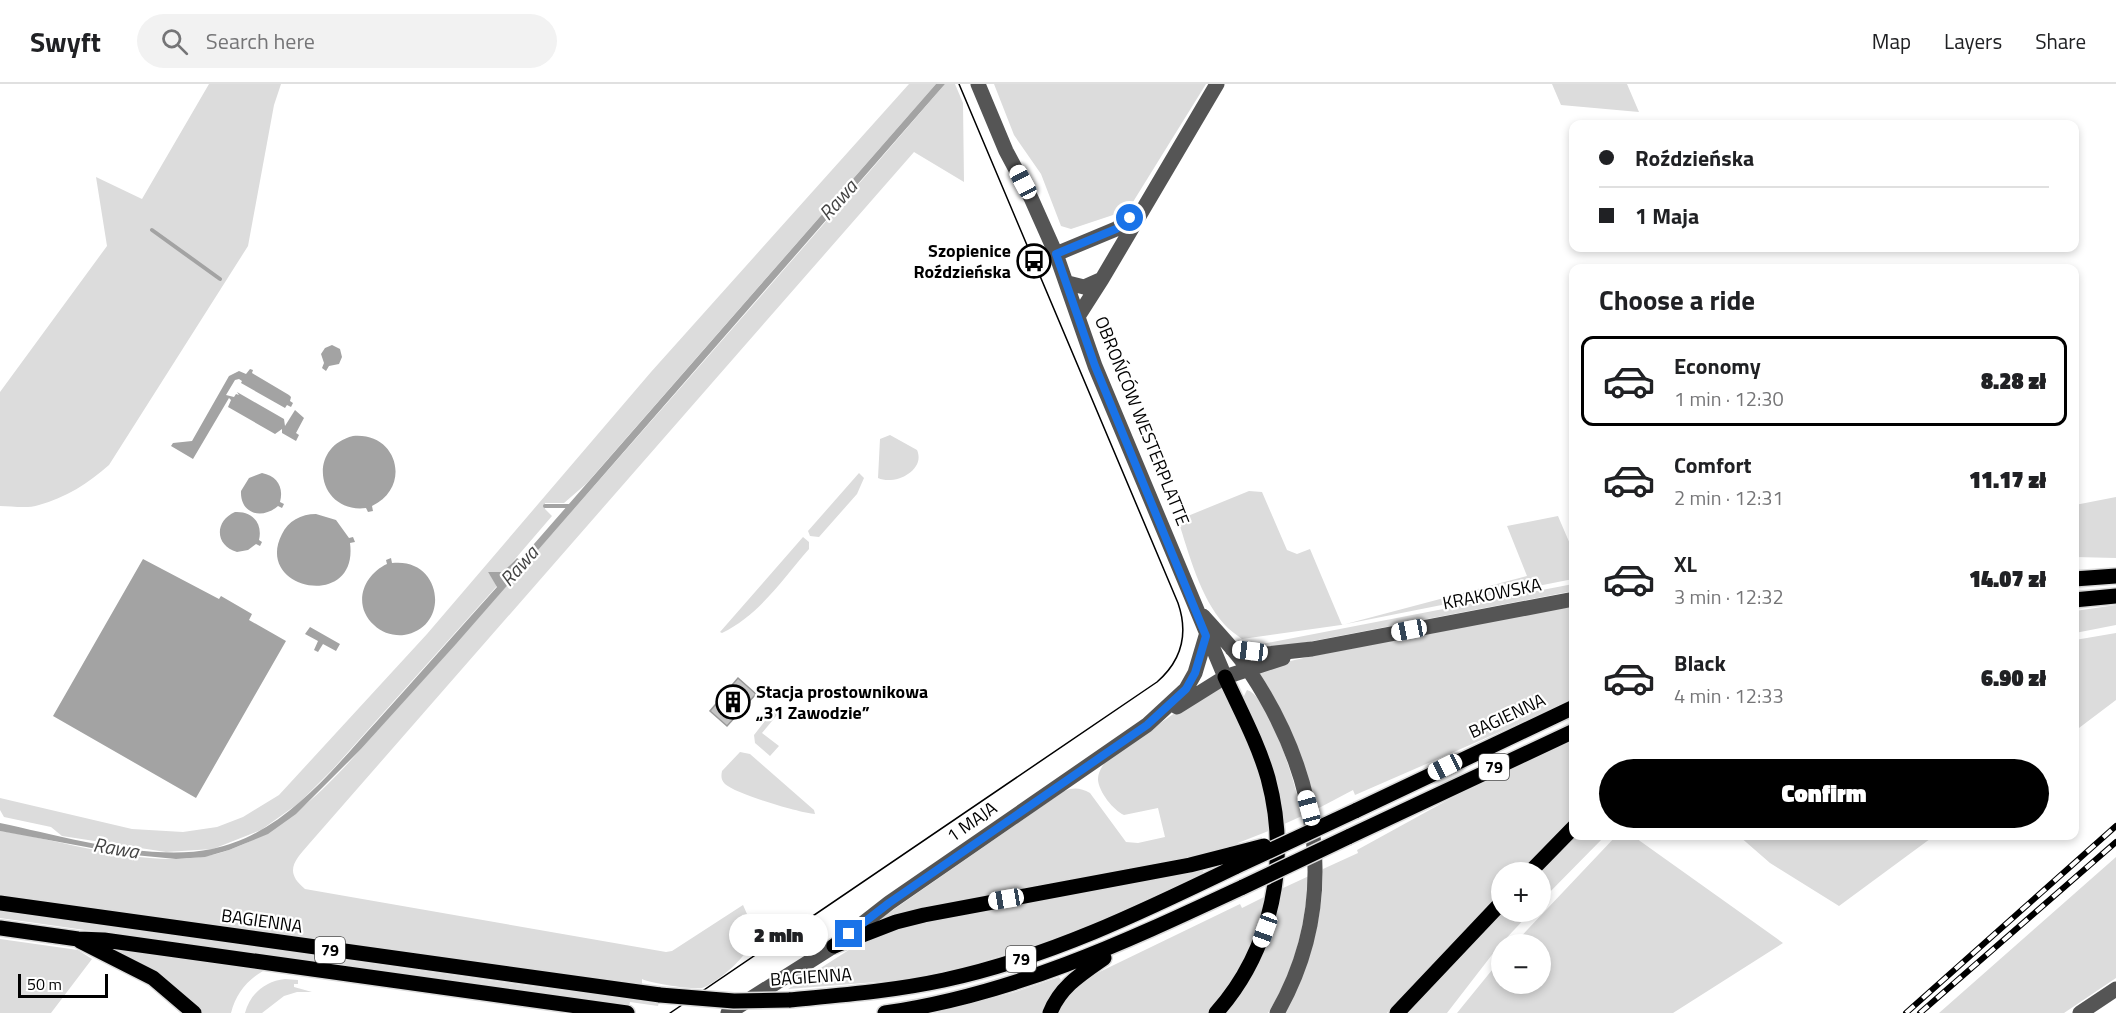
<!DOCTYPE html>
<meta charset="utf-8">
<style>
body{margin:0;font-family:"Titillium Web",sans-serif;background:#f2f2f2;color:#202124;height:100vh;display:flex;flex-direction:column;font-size:22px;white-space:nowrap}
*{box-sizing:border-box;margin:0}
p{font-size:20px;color:#757577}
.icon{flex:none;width:33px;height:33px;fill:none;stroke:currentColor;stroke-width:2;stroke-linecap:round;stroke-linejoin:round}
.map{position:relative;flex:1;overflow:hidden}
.sheet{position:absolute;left:1569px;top:180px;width:510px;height:576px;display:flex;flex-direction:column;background:#fff;border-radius:12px;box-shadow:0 3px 9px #0003}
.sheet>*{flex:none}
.banner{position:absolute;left:1569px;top:36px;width:510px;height:132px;border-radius:12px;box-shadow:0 3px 9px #0003;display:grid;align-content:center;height:132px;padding:0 30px;background:#fff}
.buttons{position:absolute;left:1491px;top:778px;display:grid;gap:12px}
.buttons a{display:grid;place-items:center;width:60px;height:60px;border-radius:50%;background:#fff;box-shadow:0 3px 9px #0003;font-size:30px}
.scale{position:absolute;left:18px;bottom:15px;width:90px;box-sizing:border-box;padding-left:6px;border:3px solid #000;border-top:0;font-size:16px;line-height:21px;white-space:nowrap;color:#000;-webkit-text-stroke:4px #fff;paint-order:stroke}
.end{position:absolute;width:27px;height:27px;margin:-14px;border:8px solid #1a73e8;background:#fff;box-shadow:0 0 0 3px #fff}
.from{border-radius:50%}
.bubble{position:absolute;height:42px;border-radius:21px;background:#fff;box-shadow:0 3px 9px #0003;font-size:20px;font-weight:800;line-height:42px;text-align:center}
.car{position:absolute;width:18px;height:36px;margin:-18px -9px;border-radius:8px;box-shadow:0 0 4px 2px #0007;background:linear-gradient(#fff 24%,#345 0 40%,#fff 0 76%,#345 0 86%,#fff 0)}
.banner b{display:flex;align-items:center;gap:21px;height:57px;font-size:22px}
.banner b+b{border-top:2px solid #e0e0e0}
.banner i{width:15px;height:15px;background:#202124}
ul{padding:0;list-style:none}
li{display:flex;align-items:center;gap:18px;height:90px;margin:0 12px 9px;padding:0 18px;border:3px solid transparent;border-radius:12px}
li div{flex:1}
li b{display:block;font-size:22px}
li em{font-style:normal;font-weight:800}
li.current{border-color:#000}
li>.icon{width:54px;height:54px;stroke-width:1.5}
h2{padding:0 30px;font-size:27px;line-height:72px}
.action{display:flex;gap:12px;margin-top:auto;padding:12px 30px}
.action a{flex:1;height:69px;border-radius:36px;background:#000;color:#fff;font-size:24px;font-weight:800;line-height:69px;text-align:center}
header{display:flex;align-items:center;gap:36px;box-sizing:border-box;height:84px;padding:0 30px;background:#fff;border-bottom:2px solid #e0e0e0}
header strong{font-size:28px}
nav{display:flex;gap:33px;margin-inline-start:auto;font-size:21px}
.search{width:420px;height:54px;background:#f2f2f2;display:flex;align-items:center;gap:15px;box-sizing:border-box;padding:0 21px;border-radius:33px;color:#757577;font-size:22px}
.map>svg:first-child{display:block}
.green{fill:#dcdcdc}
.water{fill:#a3a3a3}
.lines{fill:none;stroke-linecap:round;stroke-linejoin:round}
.stream{stroke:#a3a3a3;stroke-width:4}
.building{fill:#c4c4c4;stroke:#999;stroke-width:1.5}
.major-casing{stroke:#dbdbdb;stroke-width:18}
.minor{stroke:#555;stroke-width:15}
.major{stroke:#000;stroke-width:15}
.tram{stroke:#000;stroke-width:1.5}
.rail-casing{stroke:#000;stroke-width:6}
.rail{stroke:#fff;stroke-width:4;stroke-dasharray:11;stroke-linecap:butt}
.major-bridge-casing{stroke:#dbdbdb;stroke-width:18;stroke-linecap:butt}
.major-bridge{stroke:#000;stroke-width:15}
.route{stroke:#1a73e8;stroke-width:8}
.labels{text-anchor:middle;stroke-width:4.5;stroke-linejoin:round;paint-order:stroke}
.shield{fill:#fff;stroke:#4c4c4c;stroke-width:1.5}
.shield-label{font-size:16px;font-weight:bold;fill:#000}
.poi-label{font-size:18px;font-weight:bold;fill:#000;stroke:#fff;text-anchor:end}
.street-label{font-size:18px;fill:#000;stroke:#fff}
.water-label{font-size:20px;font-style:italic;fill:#444;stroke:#fff}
</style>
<header>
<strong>Swyft</strong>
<div class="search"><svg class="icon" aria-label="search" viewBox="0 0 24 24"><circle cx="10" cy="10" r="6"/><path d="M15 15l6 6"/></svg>Search here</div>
<nav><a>Map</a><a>Layers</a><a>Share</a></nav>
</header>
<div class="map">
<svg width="2116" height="929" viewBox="0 0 2116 929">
<rect width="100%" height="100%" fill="#fff"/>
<path class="green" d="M209,0h72l-7,21 -26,141 -139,219c-20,18 -44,33 -70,40 -12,4 -27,1 -39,1v-114l107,-146 -11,-69 46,22z
M909,0h27l-350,400 -22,19h-19v6l7,7 -48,56h-16l9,14 -165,184 -33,33 -38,27 -48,19 -47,3 -104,-16 -11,-9 -47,-10 -4,-7v-12l132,31 51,3 34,-5 26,-10 36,-22 148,-161 224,-262z
M945,0h10l8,19 1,79 -50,-30 -605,692c-15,17 -25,28 -4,45l361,63 6,-1 71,-46 4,9 -5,1 4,20 -2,11 4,2c-5,12 -33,36 -46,40 -9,2 -52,-5 -60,-9v6l-642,-89v-65c71,10 159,44 229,19 71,-25 117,-85 166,-139 48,-53 95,-107 142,-160 136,-155 273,-310 408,-467z
M994,0h212l-78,126 -57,19 -10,-3 -20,-52 -27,-39z
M1552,0h75l12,28 -78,-7z
M890,351l27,15c9,20 -22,36 -39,28l2,-39z
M859,389l5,5 -7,16 -38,43 -9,-1 -2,-5z
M1249,407l13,1 25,58 10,4 13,-5 32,76 185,-49 -20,-50 51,-10 15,35v28l-232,46 -99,14c-6,-5 -13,-9 -18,-15 -24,-27 -35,-70 -46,-104z
M2116,413v61l-41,-1v-52z
M803,453l6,5v7c-27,31 -50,66 -87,84l-2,-1z
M1573,500v7l-307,59 -20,-3z
M1573,521v95l-218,95 -2,-5 -36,19c-13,-48 -30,-97 -60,-137l29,-10 31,-7z
M2116,521v20l-41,8v-22z
M2116,549v67l-41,31v-91z
M1221,602c24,51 43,87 50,144l-33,13 1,4 -31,8 -270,50 -58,14 184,-128c10,-4 17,-3 26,2l36,49 12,1 27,-6 -7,-29 -34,7c-11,-5 -25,-23 -26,-35 0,-7 3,-12 7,-18l84,-59z
M1247,606c23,6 51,102 55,126l-20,9 -39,-127z
M777,627v4l-15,18 17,13 -9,10 -15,-13 -1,-8 18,-23z
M1573,655v77l-56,57h-15l-1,17 -114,123h-102c24,-45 38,-93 38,-144l35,-16 -1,-3 100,-55z
M740,668l10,2 64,56 1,4c-16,-1 -79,-20 -90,-30 -4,-4 -4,-8 -3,-13z
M1574,752h31l-64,65 -1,-28h-3z
M1616,752h17l150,107 -110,70h-216l44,-54 1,25h38v-39h-27z
M1739,752h195l-95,70 -69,-43z
M2116,773v121l-52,35h-125z
M1202,786l2,3 -105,48 -65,25 -66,20 -66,14 -114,9 67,-43 49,-19z
M1309,792c-5,51 -13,93 -41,137h-43c30,-33 53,-80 56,-124z
M1268,811l-11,41 -36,62 -12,15h-153l6,-13 25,-22 153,-74 2,4z
M0,827l544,77 115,14 -1,4 -28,-4 -1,4 -55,-7 -574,-81z
M1502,828h29l-33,35 -51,66h-39z
M0,855l78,11 14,9 -41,54h-51z
M114,865l146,20 3,2c-17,10 -27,23 -32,42h-28l-43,-38z
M1059,893l2,3 -12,18 -6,15h-108l80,-21z
M285,895l13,1v4h-4v3l18,5h-15l-13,4 -22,17h-17c5,-19 20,-32 40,-34z"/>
<path class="water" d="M936,0h9l-489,560 -95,105 -65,65 -28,20 -39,16 -24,7 -29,2 -52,-5 -124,-23v-8c62,13 150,39 212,26 72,-15 119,-78 166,-129 40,-44 79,-89 119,-133l-9,-15h15l14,-14 3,2z
M332,261l8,4 2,8 -3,7 -10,2 -3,5 -4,-3 2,-5 -3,-9 4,-6z
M250,285l3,1 -1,3 37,22 2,2 -1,4 3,2 -2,4 -4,-2 -2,3 -44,-25 1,-2 -3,-2 -4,1 -9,15 8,2 2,-3 3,1 -2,-3 47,27 1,7 10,-16 9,8 -8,15 3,2 -3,6 -14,-8v-4l-7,5 -47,-27 3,-7 -2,-2 -36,61 -22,-13 2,-3 19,-2 37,-65 10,-5 7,3z
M353,352c45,-4 59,51 19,70l1,5 -5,1 -2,-4c-48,6 -61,-60 -13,-72z
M262,389c15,3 22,14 18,29l4,2 -2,4 -4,-2c-16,14 -38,8 -37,-15l8,-13z
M235,428c17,-1 28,11 24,28l3,2 -2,4 -4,-2 -8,6 -11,2c-22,-6 -23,-31 -2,-40z
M316,430l20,6 13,18 4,-1 2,5 -5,1c9,68 -97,47 -68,-9 6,-13 19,-20 34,-20z
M391,474l1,5c51,-6 59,65 12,72 -11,1 -22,-2 -30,-10 -22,-20 -11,-50 13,-61l-1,-4z
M143,475l76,40 2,-3 31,18 -3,6 37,21 -90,157 -143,-82z
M310,543l30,17 -4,7 -13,-7 -5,8 -4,-2 4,-9 -13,-7z"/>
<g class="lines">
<path class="stream" d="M152,146l68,49
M545,422h26"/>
</g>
<path class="building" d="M738,594l18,16 -29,32 -17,-15z"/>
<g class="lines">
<g class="major-casing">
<path id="major" d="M2074,495l42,-3
M2074,516l42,-4
M1355,727l219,-104
M1348,753l226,-106
M1529,789l45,-46
M0,819l660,92
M0,844l78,11 26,1 523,73
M80,857l73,37 41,35
M834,862l62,-24 28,-7 266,-50 43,-11
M789,916c52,-5 104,-9 155,-20 103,-22 198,-68 293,-114
M885,929c130,-19 240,-71 358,-126
M1050,929c10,-26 31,-39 54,-55
M1216,929c57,-64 74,-153 52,-235 -10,-35 -28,-68 -43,-101
M1397,929l105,-111"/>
</g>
<path class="minor" d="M978,0l28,67 25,47 25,56 39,112 130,311
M1056,170l60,-25 20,-16
M1068,199l16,4 18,-8 115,-195
M1079,231l23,-36
M1203,532c16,18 34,36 47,56 69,104 91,229 27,341
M1232,565l35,5 45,-5 262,-50
M1177,623l48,-30 58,-19
M728,929l106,-67 55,-43 258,-178 39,-36 9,-16 11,-37
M2080,929l36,-24"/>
<use href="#major" class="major"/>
<path class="tram" d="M670,929l487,-331c24,-21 32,-47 21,-79l-219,-519"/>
<g class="rail-casing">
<path id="rail" d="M1906,929l210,-187
M1920,929l196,-171"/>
</g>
<use href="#rail" class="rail"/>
<g class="major-bridge-casing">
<path id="major-bridge" d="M1233,770l31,-8
M1237,782l118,-55
M1243,803l105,-50
M660,911l74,6 55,-1"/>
</g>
<use href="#major-bridge" class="major-bridge"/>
</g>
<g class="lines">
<path class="route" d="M849,850l40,-31 258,-178 39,-36 9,-16 11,-37 -111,-270 -39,-112 60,-25 14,-11"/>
</g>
<defs>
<g id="bus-ring" transform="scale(1.725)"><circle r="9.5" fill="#fff" stroke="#000" stroke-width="1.5"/><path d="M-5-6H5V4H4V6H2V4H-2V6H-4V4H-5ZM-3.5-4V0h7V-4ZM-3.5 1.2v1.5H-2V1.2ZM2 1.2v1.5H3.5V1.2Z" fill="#000"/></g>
<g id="building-ring" transform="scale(1.725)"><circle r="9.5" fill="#fff" stroke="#000" stroke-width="1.5"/><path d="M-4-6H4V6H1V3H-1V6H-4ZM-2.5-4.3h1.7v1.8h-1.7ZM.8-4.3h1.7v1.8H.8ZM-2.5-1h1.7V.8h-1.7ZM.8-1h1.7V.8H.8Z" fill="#000"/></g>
</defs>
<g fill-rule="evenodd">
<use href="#bus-ring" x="1034" y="177"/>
<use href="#building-ring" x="733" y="618"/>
</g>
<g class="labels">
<g class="shield">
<rect x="1479" y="670" width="30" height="26" rx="4.5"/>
<rect x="315" y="853" width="30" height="26" rx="4.5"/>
<rect x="1006" y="862" width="30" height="26" rx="4.5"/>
</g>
<g class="shield-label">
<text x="1494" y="689">79</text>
<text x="330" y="872">79</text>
<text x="1021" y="881">79</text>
</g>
<g class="poi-label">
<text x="1011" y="173">Szopienice<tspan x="1011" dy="21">Roździeńska</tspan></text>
<text x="756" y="614" text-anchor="start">Stacja prostownikowa<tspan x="756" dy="21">„31 Zawodzie”</tspan></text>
</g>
<g class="street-label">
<text transform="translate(1142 337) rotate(68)" y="6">OBROŃCÓW WESTERPLATTE</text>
<text transform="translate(1492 510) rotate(-11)" y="6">KRAKOWSKA</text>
<text transform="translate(1507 632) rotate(-25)" y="6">BAGIENNA</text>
<text transform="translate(972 738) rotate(-35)" y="6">1 MAJA</text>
<text transform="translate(262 837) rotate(8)" y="6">BAGIENNA</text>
<text transform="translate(811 893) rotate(-4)" y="6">BAGIENNA</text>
</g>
<g class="water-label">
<text transform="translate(838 116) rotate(-49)" y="7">Rawa</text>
<text transform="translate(519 482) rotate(-49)" y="7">Rawa</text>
<text transform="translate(116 764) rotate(9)" y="7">Rawa</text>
</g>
</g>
</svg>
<div class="buttons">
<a>+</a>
<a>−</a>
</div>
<div class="scale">50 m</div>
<i class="end from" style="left:1130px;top:134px"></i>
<i class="end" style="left:849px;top:850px"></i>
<div class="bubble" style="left:729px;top:830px;width:99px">2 min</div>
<i class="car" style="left:1023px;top:98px;rotate:332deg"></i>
<i class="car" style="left:1409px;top:546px;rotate:259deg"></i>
<i class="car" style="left:1250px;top:567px;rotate:277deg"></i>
<i class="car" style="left:1445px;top:683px;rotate:244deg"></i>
<i class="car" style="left:1309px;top:724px;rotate:345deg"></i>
<i class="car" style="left:1006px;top:815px;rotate:260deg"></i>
<i class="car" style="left:1265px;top:846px;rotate:200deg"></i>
<div class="banner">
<b><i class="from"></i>Roździeńska</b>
<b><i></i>1 Maja</b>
</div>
<section class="sheet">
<h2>Choose a ride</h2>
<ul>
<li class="current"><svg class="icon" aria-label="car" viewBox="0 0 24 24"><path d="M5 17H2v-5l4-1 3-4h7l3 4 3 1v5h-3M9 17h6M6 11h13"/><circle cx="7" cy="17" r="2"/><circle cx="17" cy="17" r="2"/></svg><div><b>Economy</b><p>1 min · 12:30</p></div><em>8.28 zł</em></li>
<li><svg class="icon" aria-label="car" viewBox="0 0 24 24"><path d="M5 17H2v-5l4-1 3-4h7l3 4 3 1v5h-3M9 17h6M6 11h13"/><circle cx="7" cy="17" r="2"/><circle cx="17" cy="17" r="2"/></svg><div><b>Comfort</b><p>2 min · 12:31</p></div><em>11.17 zł</em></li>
<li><svg class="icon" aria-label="car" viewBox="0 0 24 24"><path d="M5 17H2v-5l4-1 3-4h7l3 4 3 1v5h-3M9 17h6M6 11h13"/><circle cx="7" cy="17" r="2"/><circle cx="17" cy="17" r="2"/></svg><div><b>XL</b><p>3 min · 12:32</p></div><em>14.07 zł</em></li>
<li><svg class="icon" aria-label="car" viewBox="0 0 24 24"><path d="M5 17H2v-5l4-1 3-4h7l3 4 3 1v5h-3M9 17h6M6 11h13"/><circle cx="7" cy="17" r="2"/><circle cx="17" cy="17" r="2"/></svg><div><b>Black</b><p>4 min · 12:33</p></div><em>6.90 zł</em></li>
</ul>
<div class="action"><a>Confirm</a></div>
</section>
</div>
